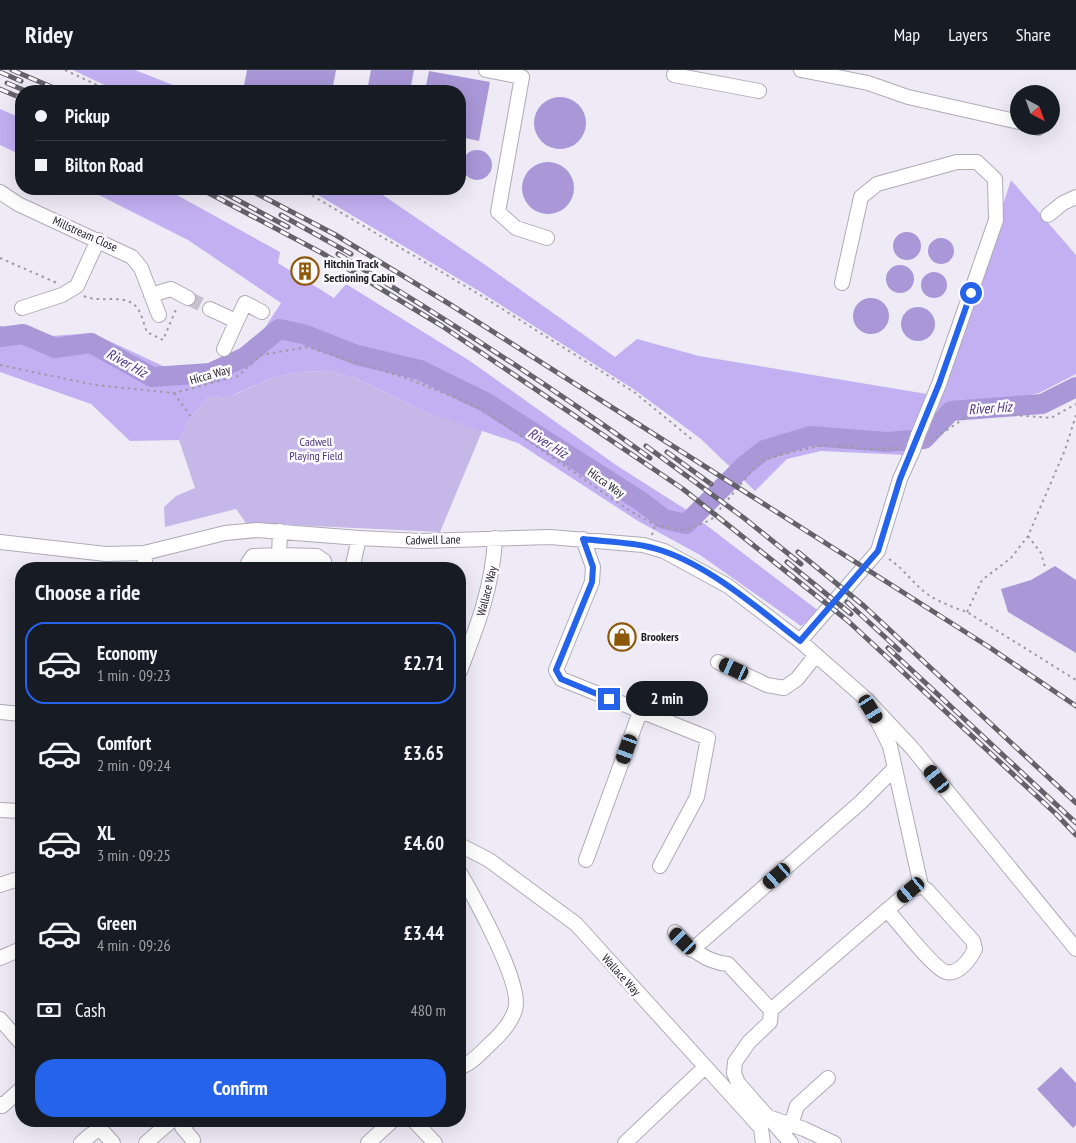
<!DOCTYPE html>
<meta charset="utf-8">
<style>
body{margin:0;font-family:"PT Sans Narrow",sans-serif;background:#20242c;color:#f1f3f6;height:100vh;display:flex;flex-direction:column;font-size:19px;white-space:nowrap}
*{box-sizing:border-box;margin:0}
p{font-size:16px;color:#9ea1a6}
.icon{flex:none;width:28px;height:28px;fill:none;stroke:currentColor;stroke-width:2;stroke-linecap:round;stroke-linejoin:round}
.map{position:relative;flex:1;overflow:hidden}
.drawer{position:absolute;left:15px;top:492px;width:451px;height:565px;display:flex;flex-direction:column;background:#171b24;border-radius:20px;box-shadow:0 5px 20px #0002}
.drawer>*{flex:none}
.top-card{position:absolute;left:15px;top:15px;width:451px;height:110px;border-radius:20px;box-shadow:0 5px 20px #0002;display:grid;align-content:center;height:110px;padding:0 20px;background:#171b24}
.needle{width:32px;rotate:139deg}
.buttons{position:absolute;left:1010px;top:15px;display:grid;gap:10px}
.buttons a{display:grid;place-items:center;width:50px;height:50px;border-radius:50%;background:#171b24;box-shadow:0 5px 20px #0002;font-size:25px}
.end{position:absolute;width:22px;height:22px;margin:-11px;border:6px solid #2563eb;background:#fff;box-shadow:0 0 0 2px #fff}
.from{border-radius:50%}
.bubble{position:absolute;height:35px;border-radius:18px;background:#171b24;box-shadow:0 5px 20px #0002;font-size:16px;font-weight:600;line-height:35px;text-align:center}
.car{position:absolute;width:15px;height:30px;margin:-15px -8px;border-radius:6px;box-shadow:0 0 4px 1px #0007;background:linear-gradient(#222 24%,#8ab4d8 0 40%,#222 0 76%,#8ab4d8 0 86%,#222 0)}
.top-card b{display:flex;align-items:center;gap:18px;height:48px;font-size:19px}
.top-card b+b{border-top:1px solid #363941}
.top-card i{width:12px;height:12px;background:#f1f3f6}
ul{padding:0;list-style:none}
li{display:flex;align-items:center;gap:15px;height:82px;margin:0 10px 8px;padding:0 10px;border:2px solid transparent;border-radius:20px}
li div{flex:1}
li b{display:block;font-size:19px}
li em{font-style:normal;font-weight:600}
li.on{border-color:#2563eb}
li>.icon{width:45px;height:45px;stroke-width:1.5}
h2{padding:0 20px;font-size:22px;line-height:60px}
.pay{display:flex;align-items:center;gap:12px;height:55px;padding:0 20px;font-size:19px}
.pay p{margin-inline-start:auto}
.action{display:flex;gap:10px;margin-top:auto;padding:10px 20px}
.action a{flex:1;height:58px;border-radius:20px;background:#2563eb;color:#fff;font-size:20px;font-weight:600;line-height:58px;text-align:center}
header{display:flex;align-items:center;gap:30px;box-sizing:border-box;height:70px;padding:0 25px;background:#171b24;border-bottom:1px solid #363941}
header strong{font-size:24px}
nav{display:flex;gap:28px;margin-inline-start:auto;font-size:18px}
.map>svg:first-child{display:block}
.green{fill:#c5b8e9}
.forest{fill:#c2b0f2}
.water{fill:#a997d8}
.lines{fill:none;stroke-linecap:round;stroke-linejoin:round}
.river{stroke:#a997d8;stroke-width:20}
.minor-tunnel{stroke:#c4c2cc;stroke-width:14;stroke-dasharray:14 7;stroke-linecap:butt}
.minor-casing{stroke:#aeabb7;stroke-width:16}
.path{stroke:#9c9aa3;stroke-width:2;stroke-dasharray:2.5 4;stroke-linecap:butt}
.minor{stroke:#fff;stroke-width:14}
.rail-casing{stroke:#646269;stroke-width:5}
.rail{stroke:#fbfaff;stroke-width:3;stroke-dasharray:9;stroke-linecap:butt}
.minor-bridge-casing{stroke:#aeabb7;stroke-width:16;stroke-linecap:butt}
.minor-bridge{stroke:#fff;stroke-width:14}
.route{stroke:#2563eb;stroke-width:6}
.labels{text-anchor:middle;stroke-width:5;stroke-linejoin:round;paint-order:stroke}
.street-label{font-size:12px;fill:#1e1d21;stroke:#fbfaff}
.poi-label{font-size:12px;font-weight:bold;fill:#1e1d21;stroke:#fbfaff;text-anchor:start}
.park-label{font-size:12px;fill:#513582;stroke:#fbfaff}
.water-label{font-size:14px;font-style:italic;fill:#4e337f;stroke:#fbfaff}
</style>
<header>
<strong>Ridey</strong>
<nav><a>Map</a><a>Layers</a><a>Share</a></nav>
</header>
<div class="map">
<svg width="1076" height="1073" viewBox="0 0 1076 1073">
<rect width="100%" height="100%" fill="#eeebf7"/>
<path class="green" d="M329,301l26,7 73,35 55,16 -43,103 -194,-9 -10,-14 -71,18 -1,-20 12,-11 19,-8 -16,-48 12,-23 17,-20 26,-2 35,-16 29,-7z"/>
<path class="forest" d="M73,0h62l53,21h-71z
M0,39l21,9v37l-21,-10z
M1011,110l65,75v119l-37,19 -104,24z
M87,119h79l114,63 -2,11 56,35 12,-14 124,77 146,104 69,44 135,103 -19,14 -101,-71 -62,-34 -120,-78 -90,-30 -73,-35 -26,-7 -31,1 -29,7 -38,17 -23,1 -17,20 -12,23 -49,1 -39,-37 -91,-32v-46l52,10 40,-3 71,33h36l50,-14 32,-49 -93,-63z
M308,119h66l110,75 131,93 22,-18 62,17 228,38 -22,61 -84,-4 -34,8 -32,32 -54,-52 -66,-49 -156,-99z"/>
<path class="water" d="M247,0h89l-4,21h-89z
M371,0h43l-4,21h-43z
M429,1l61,11 -11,59 -19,-4v-46h-35z
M534 53a26 26 0 1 1 52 0a26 26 0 1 1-52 0Z
M462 95a15 15 0 1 1 30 0a15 15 0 1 1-30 0Z
M522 118a26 26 0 1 1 52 0a26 26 0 1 1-52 0Z
M893 176a14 14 0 1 1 28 0a14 14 0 1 1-28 0Z
M928 181a13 13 0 1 1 26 0a13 13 0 1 1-26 0Z
M886 209a14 14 0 1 1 28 0a14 14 0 1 1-28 0Z
M921 215a13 13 0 1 1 26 0a13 13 0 1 1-26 0Z
M853 246a18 18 0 1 1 36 0a18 18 0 1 1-36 0Z
M901 254a17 17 0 1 1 34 0a17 17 0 1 1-34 0Z
M1055,496l21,14v73l-68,-41 -7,-23 30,-9z
M1061,997l15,16v42l-3,3 -36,-39z"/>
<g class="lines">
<path class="river" d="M0,267l23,-3 32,14 36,-5 61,34 58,-4 35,-16 34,-28 24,5 54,21 63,15 65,32 157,100 22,17 22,5 58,-58 20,-16 46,-14 77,6 37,-3 27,-28 91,-7 34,-17"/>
<path class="minor-tunnel" d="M188,228l22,11"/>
<g class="minor-casing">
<path id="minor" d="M486,0l36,7 -24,135 18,16 31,10
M801,0l67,13 40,14 111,25
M674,5l85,16
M1032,56l6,2
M0,122l18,12 114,53 9,11 18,47
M1048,145l15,-12 13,-6
M842,213l19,-86 16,-13 80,-22h20l18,17 1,41 -57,164 -21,51
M151,225l20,-6 17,9
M22,238l40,-13 15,-9 21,-46
M210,239l26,12
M224,279l21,-46 17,9
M280,461l-1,24 38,1 7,5 1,8
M583,469l10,28 -1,15 -36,88 5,9 147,59 -11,59 -37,69
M0,472l106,12 38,-1 81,-20 32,-3 102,8 62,3 129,-4 93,8 21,6 64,35 72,55 66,58 46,49 164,201
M144,483l2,16
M248,499v-6l5,-7 26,-1
M352,499l7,-31
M800,571l78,-90 22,-72 13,-29
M718,592l49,23 17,3 13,-9 19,-24
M460,601c17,-44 33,-85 35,-133
M0,642l21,2
M874,644l16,32 31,140
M0,740l21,1
M460,775l29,15 87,64 185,204 2,15
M586,790l54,-148
M460,803c14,24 64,113 55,137 -4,13 -15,25 -25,34 -9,8 -18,20 -30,23
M0,815l21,-7
M675,862c15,16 30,30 53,32l43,46 -1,12 -21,20 -14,20 -1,11 4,10 30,34 36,12 30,14
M692,880l169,-148 34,-34
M0,888l21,-9
M771,940l116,-100 24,-20 10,-4 6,4 46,51 2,8c-5,10 -16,26 -29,23 -12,-3 -49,-51 -59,-62
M0,949l21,24
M0,1034l2,2 19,-17
M770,1049l21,24
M93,1051l20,22
M189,1051l-7,6 11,13
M414,1051l21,22
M791,1055l6,-19 31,-28
M81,1073l18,-15
M146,1073l25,-22
M368,1073l24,-22
M625,1073l80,-76"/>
</g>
<path class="path" d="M65,0l45,21
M301,119l176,104 157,99 60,49
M0,188l57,25
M84,226c16,8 43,-4 54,13 4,6 6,16 9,23l16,8 14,-33
M0,295l95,20 79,8 64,-17 23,-21 46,-8 102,32 73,30 148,102 25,14 30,5 26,-10 49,-59 35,-10 31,-6 46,4 28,-1
M174,323l17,24
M930,371l35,-23 21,-5 65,5 25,-14
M652,465l3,-10
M1028,466l13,17 4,14
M889,489c12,8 21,20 32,30 12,11 31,18 46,23l109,68
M967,542l15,-32 29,-22 17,-22 37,-86 11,-35"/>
<use href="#minor" class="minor"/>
<g class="rail-casing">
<path id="rail" d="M12,0l49,21
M0,2l21,9
M7,13l19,8
M0,19l21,9
M201,119l121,64 120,73 241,163 165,132 208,193 20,21
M217,119l71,38
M248,119l86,45 117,71 538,342 87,59
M281,145l70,39
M338,184c107,64 211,131 312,204
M646,376l98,72 57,46
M667,382l44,32
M798,482l66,54 212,197
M787,492l64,52
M847,532l52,48
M888,578l188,175"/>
</g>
<use href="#rail" class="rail"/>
<g class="minor-bridge-casing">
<path id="minor-bridge" d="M913,380l5,-15"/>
</g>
<use href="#minor-bridge" class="minor-bridge"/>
</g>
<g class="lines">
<path class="route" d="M609,629l-48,-20 -5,-9 36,-88 1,-15 -10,-28c26,3 54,3 80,12 48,16 97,59 137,90l78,-90 22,-72 39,-95 32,-91"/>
</g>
<defs>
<g id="building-ring" transform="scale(1.4375)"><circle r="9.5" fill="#fbfaff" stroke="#8d5908" stroke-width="1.5"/><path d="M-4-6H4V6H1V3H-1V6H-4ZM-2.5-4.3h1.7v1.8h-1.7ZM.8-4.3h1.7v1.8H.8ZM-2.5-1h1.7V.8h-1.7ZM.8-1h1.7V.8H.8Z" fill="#8d5908"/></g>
<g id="shop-ring" transform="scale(1.4375)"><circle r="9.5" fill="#fbfaff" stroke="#8d5908" stroke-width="1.5"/><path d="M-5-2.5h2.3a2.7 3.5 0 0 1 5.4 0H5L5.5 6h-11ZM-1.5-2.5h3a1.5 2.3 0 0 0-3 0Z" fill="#8d5908"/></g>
</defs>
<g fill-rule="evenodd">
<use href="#building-ring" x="305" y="201"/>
<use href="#shop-ring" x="622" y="567"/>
</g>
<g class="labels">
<g class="street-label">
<text transform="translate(85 164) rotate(24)" y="4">Millstream Close</text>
<text transform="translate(210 305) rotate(-16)" y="4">Hicca Way</text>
<text transform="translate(606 413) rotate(35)" y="4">Hicca Way</text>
<text transform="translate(433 470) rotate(-1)" y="4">Cadwell Lane</text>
<text transform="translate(487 521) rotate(-76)" y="4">Wallace Way</text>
<text transform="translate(621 905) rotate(48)" y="4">Wallace Way</text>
</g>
<g class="poi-label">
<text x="324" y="198">Hitchin Track<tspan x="324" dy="14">Sectioning Cabin</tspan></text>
<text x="641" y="571">Brookers</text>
</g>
<g class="park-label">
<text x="316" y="376">Cadwell<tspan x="316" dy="14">Playing Field</tspan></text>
</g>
<g class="water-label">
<text transform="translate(127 293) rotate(29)" y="5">River Hiz</text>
<text transform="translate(990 338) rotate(-4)" y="5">River Hiz</text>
<text transform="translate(548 373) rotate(32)" y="5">River Hiz</text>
</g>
</g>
</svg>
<div class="buttons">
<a><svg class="needle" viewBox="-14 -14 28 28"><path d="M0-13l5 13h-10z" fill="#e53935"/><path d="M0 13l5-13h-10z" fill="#9ea1a6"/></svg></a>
</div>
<i class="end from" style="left:971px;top:223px"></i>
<i class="end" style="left:609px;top:629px"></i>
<div class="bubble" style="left:626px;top:611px;width:82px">2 min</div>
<i class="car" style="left:734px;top:599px;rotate:295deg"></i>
<i class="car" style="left:871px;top:639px;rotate:148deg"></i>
<i class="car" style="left:627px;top:679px;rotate:200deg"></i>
<i class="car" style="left:937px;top:709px;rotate:321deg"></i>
<i class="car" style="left:777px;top:806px;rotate:229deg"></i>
<i class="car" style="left:911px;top:820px;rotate:230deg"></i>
<i class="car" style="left:683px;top:871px;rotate:315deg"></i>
<div class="top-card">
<b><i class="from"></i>Pickup</b>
<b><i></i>Bilton Road</b>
</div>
<section class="drawer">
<h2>Choose a ride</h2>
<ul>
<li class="on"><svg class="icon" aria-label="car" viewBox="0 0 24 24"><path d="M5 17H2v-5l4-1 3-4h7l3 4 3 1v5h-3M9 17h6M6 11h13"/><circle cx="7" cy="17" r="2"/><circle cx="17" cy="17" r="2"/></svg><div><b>Economy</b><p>1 min · 09:23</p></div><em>£2.71</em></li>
<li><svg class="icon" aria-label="car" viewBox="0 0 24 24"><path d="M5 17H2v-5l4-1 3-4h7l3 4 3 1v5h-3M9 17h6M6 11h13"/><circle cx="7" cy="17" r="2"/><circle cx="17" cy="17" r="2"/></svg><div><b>Comfort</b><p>2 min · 09:24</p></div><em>£3.65</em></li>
<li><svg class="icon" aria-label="car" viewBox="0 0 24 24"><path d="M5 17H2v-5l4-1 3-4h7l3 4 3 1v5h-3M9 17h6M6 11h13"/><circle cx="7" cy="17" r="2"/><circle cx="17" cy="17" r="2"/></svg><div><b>XL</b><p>3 min · 09:25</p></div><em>£4.60</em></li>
<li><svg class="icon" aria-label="car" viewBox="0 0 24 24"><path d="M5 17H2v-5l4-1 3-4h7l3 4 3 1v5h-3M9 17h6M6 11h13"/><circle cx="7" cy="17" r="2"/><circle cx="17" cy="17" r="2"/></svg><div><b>Green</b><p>4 min · 09:26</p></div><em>£3.44</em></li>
</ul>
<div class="pay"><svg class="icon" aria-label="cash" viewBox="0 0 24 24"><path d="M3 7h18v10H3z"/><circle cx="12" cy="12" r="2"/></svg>Cash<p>480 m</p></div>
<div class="action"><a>Confirm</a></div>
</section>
</div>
